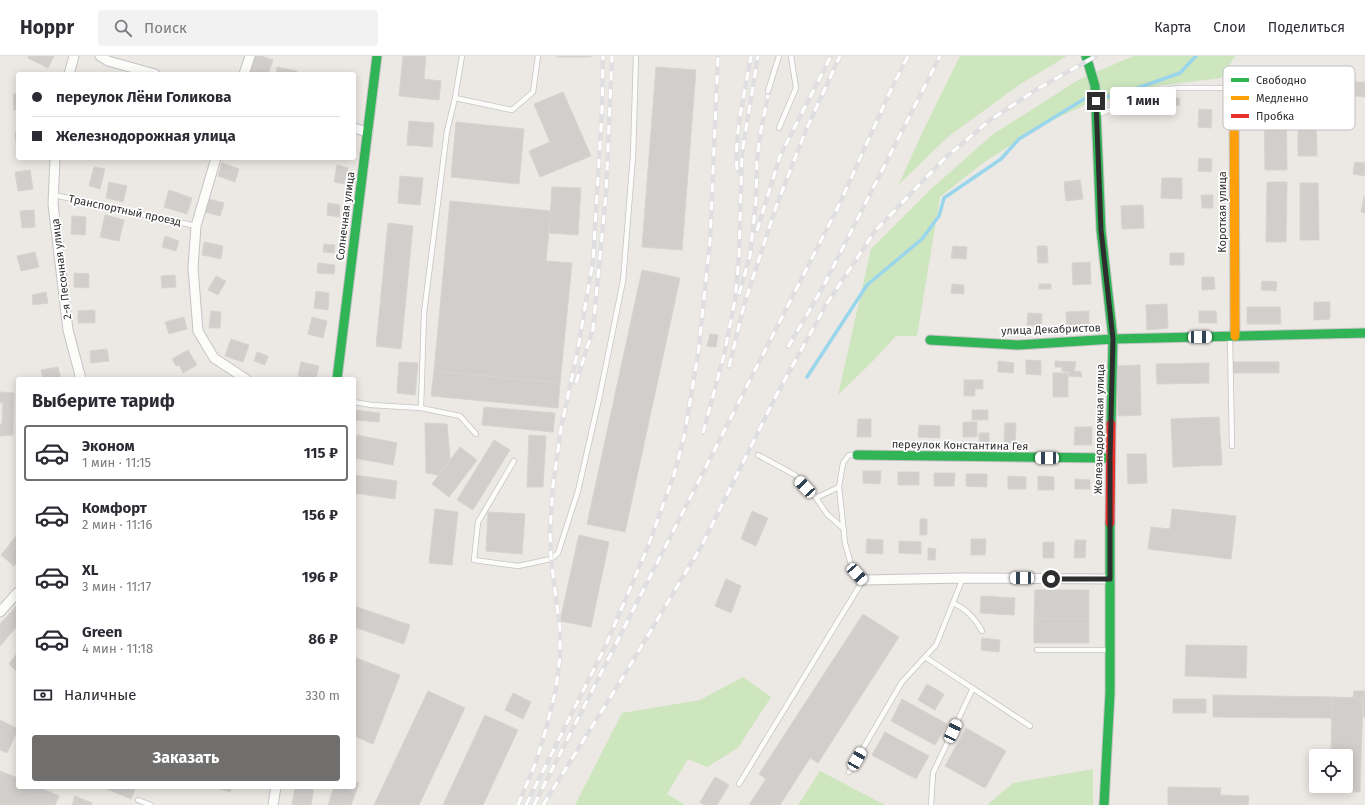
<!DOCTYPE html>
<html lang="ru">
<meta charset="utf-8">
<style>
body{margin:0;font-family:"Fira Sans",sans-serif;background:#f2f2f3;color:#2b2b33;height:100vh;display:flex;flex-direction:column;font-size:15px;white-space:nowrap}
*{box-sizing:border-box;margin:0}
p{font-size:13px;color:#7c7c81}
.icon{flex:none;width:22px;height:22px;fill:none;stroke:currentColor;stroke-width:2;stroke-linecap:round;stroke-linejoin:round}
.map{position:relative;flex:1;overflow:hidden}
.side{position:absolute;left:16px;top:321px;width:340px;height:412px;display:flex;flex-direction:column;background:#fff;border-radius:4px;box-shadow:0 2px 10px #0003}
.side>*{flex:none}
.top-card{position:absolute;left:16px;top:16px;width:340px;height:88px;border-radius:4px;box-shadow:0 2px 10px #0003;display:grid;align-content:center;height:88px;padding:0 16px;background:#fff}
.buttons{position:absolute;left:1309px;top:693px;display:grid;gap:8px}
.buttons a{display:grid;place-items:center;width:44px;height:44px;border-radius:4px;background:#fff;box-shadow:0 2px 10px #0003;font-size:20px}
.end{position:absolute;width:18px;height:18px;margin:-9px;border:5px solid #2e2e2e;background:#fff;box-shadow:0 0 0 2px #fff}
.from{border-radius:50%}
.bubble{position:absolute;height:28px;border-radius:4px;background:#fff;box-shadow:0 2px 10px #0003;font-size:13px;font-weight:700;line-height:28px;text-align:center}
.car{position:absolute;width:12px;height:24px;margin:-12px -6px;border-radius:5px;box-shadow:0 0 3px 1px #0007;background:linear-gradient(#fff 24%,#345 0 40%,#fff 0 76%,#345 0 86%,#fff 0)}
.top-card b{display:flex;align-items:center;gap:14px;height:38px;font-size:15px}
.top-card b+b{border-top:1px solid #e1e1e2}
.top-card i{width:10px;height:10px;background:#2b2b33}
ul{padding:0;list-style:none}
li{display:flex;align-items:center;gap:12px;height:56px;margin:0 8px 6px;padding:0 8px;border:2px solid transparent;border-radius:4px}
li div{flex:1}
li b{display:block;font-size:15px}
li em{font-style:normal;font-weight:700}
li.on{border-color:#706f6e}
li>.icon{width:36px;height:36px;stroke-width:1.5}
h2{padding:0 16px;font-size:18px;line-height:48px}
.pay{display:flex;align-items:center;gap:10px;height:44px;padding:0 16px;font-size:15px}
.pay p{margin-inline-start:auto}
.action{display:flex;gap:8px;margin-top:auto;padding:8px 16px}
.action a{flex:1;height:46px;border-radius:4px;background:#706f6e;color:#fff;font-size:16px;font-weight:700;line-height:46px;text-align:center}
header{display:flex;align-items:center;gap:24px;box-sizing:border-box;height:56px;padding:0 20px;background:#fff;border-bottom:1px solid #e1e1e2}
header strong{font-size:19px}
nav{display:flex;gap:22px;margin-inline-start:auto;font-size:14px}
.search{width:280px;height:36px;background:#f2f2f3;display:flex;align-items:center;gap:10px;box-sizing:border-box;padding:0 14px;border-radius:4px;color:#7c7c81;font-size:15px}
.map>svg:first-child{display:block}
.green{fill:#cee6be}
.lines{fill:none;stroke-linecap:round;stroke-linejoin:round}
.stream{stroke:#99d6ec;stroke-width:3.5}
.building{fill:#d1cecb;stroke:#d7d4d0}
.lane-casing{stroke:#c5c4c5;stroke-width:6}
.street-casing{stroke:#c5c4c5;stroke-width:11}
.fast-casing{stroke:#c5c4c5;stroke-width:11}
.slow-casing{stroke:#c5c4c5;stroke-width:11}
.jam-casing{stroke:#c5c4c5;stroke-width:11}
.lane{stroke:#fcfcfb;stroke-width:4.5}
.street{stroke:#fcfcfb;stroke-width:9}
.fast{stroke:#30b455;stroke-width:9}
.slow{stroke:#ff9f0a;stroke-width:9}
.jam{stroke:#e5322d;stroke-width:9}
.rail-casing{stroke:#dfdfe1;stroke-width:4.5}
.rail{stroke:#fff;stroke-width:3;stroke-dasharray:9;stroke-linecap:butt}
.route{stroke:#2e2e2e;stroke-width:5}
.labels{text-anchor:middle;stroke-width:3.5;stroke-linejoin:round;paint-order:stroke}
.street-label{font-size:11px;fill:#2e2e2e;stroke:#fff}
.key{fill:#fff;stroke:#c0c0c0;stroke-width:1}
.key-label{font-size:11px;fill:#2e2e2e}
</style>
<header>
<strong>Hoppr</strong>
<div class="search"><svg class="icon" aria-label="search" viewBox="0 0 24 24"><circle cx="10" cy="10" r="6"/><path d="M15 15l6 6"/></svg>Поиск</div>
<nav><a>Карта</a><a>Слои</a><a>Поделиться</a></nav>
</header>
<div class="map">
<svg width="1365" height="749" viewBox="0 0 1365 749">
<rect width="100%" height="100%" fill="#ece8e4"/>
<path class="green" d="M960,0h107l-48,29 -70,51 -50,48 25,-55z
M1133,0h102l-14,22 -64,8 -51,15 -21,4 -39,18 -63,40 -43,34 -23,139h-21l-24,26 -34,33 33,-146 59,-59 62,-55 86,-55z
M743,621l28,20 -33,51 -31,19 -19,-8 -21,35 18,11h-110l47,-92 78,-13z
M1093,713v36h-106l26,-22z
M820,715l65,34h-87z"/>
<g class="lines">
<path class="stream" d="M1099,41l16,-1 65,-23 16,-17
M807,321l60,-92 55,-46 17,-23 5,-18 57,-39 18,-20 65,-40"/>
</g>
<path class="building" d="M29,0h25l-6,12 -20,-10z
M255,0h6l12,4 -5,14h-18z
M403,0h23l-2,23 17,2 -2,19 -40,-4z
M557,0h34v1h-34z
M277,11l20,4 -1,3h-20z
M656,11l40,3 -14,180 -40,-3z
M1355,26h10v15l-10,-1z
M1286,34l1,80h-22l-1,-79z
M563,36l28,64 -51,21 -11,-26 21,-9 -16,-38z
M13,38h5v16h-4z
M1171,42h8l1,7 -9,1z
M1298,49h18l1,51h-19z
M1199,53l13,1 -1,18 -13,-1z
M409,65l25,2 -2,24 -25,-2z
M456,66l68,7 -5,55 -68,-7z
M15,76h3v18h-1z
M1199,102l13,1 -1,13 -13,-1z
M1355,106l10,1v13l-12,-2z
M222,107l17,6 -4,13 -17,-6z
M337,109l11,3 -4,16 -10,-2z
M94,111l11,2 -5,20 -11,-3z
M30,114l3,19 -15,2 -3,-19z
M400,120l23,2 -3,27 -22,-2z
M1162,122h20v21l-21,-1z
M1080,124l3,19 -17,2 -2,-19z
M109,126l18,4 -4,16 -17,-4z
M1267,126h20l-1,60h-20z
M1300,127h18l1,57h-19z
M552,131l29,1 -3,47 -29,-2z
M169,134l23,8 -5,16 -23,-7z
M1201,139h12v13h-11z
M1364,140l1,1v16l-4,-1z
M209,143l15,4 -4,13 -15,-4z
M450,145l101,10 -5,50 26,2 -12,120 -126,-12z
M328,147l12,2 -1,12 -12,-2z
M1143,149l1,23 -22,1 -1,-23z
M34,154l1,17 -13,1 -2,-17z
M105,159l19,5 -5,21 -19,-4z
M72,160l14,1 -1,18 -14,-1z
M388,167l25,3 -12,123 -25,-3z
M165,180l14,5 -3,10 -14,-4z
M204,186l19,4 -2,13 -19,-4z
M324,188l11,1 -1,8 -11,-1z
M953,190l14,1 -1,12 -15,-1z
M1037,190h10l1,17h-10z
M35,196l4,15 -18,4 -4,-15z
M1170,197h14v12h-14z
M1090,206l1,22 -18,1 -1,-22z
M318,207l17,2 -1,9 -17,-1z
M642,214l38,8 -55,254 -38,-8z
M74,217l15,1v14l-15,-1z
M175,219l1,12 -14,1 -1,-12z
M216,220l10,5 -8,14 -10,-5z
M1202,221h12l1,12 -13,1z
M1262,225l15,1 -1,9 -15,-1z
M952,228l12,1v9l-13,-1z
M1039,228h12v5h-12z
M316,235l13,2 -1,17 -14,-2z
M46,236l2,11 -15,2 -1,-10z
M1314,246h16v17l-16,1z
M1167,248l1,24 -21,2 -1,-25z
M1247,251h33l1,17h-34z
M95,254v13h-17v-12z
M211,255l10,1 -1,16h-11z
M1089,255v15h-22l-1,-14z
M1199,255h17l1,12h-18z
M1028,257l14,1 -1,12 -14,-1z
M184,261l3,12 -18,5 -4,-12z
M312,261l15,4 -4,17 -15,-4z
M710,278l8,1 -2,12 -9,-1z
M231,283l18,6 -6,17 -18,-6z
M107,293l2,12 -18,2 -1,-12z
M188,294l9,15 -14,8 -4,-8 -3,1 -4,-7z
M257,296l11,4 -3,9 -11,-4z
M1026,304l15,1v14l-15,-1z
M998,305l16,2 -1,10 -15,-1z
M1055,305l21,1 -2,9 7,1 1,5 -13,-1v-4l-7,-1v-4h-7z
M301,306l18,4 -3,13h-7l-11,-3z
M399,306l19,1 -3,32 -18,-2z
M1232,306h47v11h-47z
M1209,307v20l-52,1 -1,-20z
M1140,309l1,50 -23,1 -1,-50z
M58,311l3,12h-18l-2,-9z
M434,315l126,12 -2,25 -127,-12z
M1053,317h15v24h-15z
M964,324h19v9h-8v7h-11z
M0,336l14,1 -1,42 -13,1v-12h2l1,-21h-3z
M484,351l71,6 -2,19 -71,-7z
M354,354l26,3 -1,9 -25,-2z
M972,354h16v10h-16z
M1219,361l3,48 -49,2 -2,-48z
M858,363h13v18h-14z
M963,366h14v15h-14z
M425,367l22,1 3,35 -12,16 -12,-2z
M1005,367h11l-1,20h-11z
M919,369l21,1v12l-22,-1z
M1075,371h17v18h-18z
M979,377h10v13h-10z
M357,379l40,8 -4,22 -39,-7z
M529,379l17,1 -3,51h-16z
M494,384l16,10 -37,60 -16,-10z
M460,391l17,13 -28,37 -17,-13z
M1127,398h19l1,29 -19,1z
M863,415h18l-1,13 -17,-1z
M898,416h21v13h-21z
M934,417h21l-1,13h-20z
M966,418h21v13l-21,-1z
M354,419l43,6 -2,18 -41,-6z
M1008,420l18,1v12h-18z
M1038,420l16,1v13h-16z
M1075,423l15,1v9h-15z
M435,453l23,3 -6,53 -23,-2z
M1172,453l64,7 -5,43 -83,-10 3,-22 19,2z
M752,455l16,7 -12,28 -15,-7z
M488,456l37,2 -3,40 -36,-3z
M920,463h7v16h-7z
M17,479l1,26 -4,5 -13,-11z
M579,479l30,7 -18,85 -31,-6z
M867,483l16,1v14l-17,-1z
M971,483h15l-1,16h-14z
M1075,484h11l-1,18h-11z
M899,485l22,1v12l-22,-1z
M1043,486h11v16h-11z
M928,492l8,1 -1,11h-7z
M726,523l15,7 -10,27 -16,-7z
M1035,534h54v29l-55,-1z
M981,540l34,2 -1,17 -34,-2z
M18,548v21l-18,21v-22z
M354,550l56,19 -6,19 -50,-17z
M863,558l36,23 -81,126 -8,-5 -30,47h-31l17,-26 -7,-5z
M1034,562l55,1v24h-55z
M982,582l18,2 -1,12 -18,-2z
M1186,589l61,1 -1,32 -61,-2z
M18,596v21l-9,-9z
M354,601l46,18 -27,69 -19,-8z
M927,628l17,10 -9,16 -17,-10z
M428,635l37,17 -46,97h-45z
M1354,635h11v26h-2v-19h-10z
M513,637l18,9 -8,17 -18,-9z
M1213,639l119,2v21l-119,-1z
M1332,641l31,1 -3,94 -30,-1v-5h16v-30h-15z
M902,643l45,25 -12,21 -44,-24z
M1173,643h33v14h-33z
M485,659l33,15 -35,75h-40z
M0,664l18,9 -11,24 -7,-3z
M966,672l40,23 -21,37 -40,-22z
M885,676l44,24 -13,23 -44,-24z
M0,715l18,7v9h20l21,9 -4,9h-55z
M715,721l14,8 -12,20h-13l-4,-3z
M354,725l5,2 -8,22h-23l6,-18h20z
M102,731h34l-5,12z
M214,731h18l-2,5z
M295,731h19l-3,18h-19z
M1168,731l53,1 -1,7 29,1 -1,9h-80z
M75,740l17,7v2h-20z"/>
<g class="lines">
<g class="lane-casing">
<path id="lane" d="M768,35l11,-35
M455,42l57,12 21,-18 5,-36
M1098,58l77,-26h57
M779,72l17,-40 -5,-32
M54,139l142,31
M1230,282l2,108
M354,346l17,3 50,3 3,-95 23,-182 8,-33 7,-42
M421,352l39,8 16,18
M758,399l37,20 21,23 11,16 17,15
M514,405l-36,61 -4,38 44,6 33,-7 7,-6 20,-62 21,-92 24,-118 10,-125 3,-100
M816,442l23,-11 4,-24 6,-8h6
M953,547c14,6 22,15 29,28
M1037,594h73
M925,601l105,69
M849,716l53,-90 34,-37 27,-67
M739,728l124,-204 -11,-12 -7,-25 -6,-56
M138,744l13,5
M931,749l2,-32 40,-85"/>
</g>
<g class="street-casing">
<path id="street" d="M100,0l8,5 47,13
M69,18l5,-18
M244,18l6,-18
M354,72l14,4
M55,102l-2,46 15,126 13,49
M216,102l-20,68 -3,42 5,63 16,27 32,21
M863,524l100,-2 147,1
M0,556l18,-20
M273,749l3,-18"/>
</g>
<g class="fast-casing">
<path id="fast" d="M1086,0l9,30 6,144 12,109 -2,85
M930,284l88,5 95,-6 252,-6
M337,323l40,-323
M857,399l253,3
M1104,749l6,-112v-170"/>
</g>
<g class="slow-casing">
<path id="slow" d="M1234,32l1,248"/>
</g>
<g class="jam-casing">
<path id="jam" d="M1110,467l1,-99"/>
</g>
<use href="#lane" class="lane"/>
<use href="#street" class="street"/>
<use href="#fast" class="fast"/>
<use href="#slow" class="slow"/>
<use href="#jam" class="jam"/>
<g class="rail-casing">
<path id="rail" d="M737,114c-3,-38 8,-77 14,-114
M757,175l23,-75 51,-100
M739,238l11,-38 6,-56 1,-41 4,-29 7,-35
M788,291l35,-60 117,-231
M729,311l15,-62 32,-98 30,-77 34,-74
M576,327l17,-54 13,-135 6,-138
M703,377l21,-78 11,-55 4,-43 3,-104 16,-97
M518,749l18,-43 10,-33 10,-40 4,-33v-27l-9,-70 -1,-27 3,-46 8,-58 16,-74 16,-93 9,-150 1,-55
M526,749l80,-160 41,-96 27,-74 10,-38 14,-82 12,-114 8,-185
M534,749l305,-600 50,-111 19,-38
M543,749l80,-128 79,-132 75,-151 49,-89 49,-74 70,-73 45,-38 49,-32 57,-32"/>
</g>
<use href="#rail" class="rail"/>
</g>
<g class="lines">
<path class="route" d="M1051,523h59v-121l3,-119 -12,-109 -5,-129"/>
</g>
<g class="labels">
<g class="street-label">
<text transform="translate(125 154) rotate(12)" y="4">Транспортный проезд</text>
<text transform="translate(1222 156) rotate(-90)" y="4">Короткая улица</text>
<text transform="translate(345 160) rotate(-83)" y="4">Солнечная улица</text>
<text transform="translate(61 213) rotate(-97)" y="4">2-я Песочная улица</text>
<text transform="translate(1051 273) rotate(-2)" y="4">улица Декабристов</text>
<text transform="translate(1099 373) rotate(-89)" y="4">Железнодорожная улица</text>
<text transform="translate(960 389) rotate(1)" y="4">переулок Константина Гея</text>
</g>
</g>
<rect x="1223" y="10" width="132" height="64" rx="6" class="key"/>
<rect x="1231" y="22" width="18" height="4" fill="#30b455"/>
<rect x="1231" y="40" width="18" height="4" fill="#ff9f0a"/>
<rect x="1231" y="58" width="18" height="4" fill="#e5322d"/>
<g class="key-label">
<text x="1256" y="28">Свободно</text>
<text x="1256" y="46">Медленно</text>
<text x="1256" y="64">Пробка</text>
</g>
</svg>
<div class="buttons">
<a><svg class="icon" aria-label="locate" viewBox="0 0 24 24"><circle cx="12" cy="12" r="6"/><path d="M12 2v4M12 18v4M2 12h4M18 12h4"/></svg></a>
</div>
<i class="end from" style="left:1051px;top:523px"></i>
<i class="end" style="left:1096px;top:45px"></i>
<div class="bubble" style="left:1110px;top:31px;width:66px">1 мин</div>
<i class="car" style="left:1200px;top:281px;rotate:89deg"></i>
<i class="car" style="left:1047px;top:402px;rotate:270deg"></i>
<i class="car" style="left:805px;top:431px;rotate:317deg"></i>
<i class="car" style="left:857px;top:518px;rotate:138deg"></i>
<i class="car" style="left:1022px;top:522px;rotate:270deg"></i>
<i class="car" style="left:953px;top:675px;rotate:25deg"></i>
<i class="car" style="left:857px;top:703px;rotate:30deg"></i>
<div class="top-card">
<b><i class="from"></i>переулок Лёни Голикова</b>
<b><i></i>Железнодорожная улица</b>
</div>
<section class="side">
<h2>Выберите тариф</h2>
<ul>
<li class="on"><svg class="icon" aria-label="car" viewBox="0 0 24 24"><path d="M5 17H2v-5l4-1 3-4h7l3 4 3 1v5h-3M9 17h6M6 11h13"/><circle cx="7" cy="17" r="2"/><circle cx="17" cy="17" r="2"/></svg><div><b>Эконом</b><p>1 мин · 11:15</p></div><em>115 ₽</em></li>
<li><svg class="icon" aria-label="car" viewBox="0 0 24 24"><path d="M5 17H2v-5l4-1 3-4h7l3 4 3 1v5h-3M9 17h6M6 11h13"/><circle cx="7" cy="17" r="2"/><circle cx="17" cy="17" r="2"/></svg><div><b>Комфорт</b><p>2 мин · 11:16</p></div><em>156 ₽</em></li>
<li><svg class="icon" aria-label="car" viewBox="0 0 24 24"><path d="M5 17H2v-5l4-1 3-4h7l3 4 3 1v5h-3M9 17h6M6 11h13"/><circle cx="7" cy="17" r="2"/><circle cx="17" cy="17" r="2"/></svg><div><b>XL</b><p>3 мин · 11:17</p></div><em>196 ₽</em></li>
<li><svg class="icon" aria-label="car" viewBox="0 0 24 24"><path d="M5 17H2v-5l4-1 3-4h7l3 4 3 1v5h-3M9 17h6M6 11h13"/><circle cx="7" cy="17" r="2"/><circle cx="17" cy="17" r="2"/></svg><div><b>Green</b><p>4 мин · 11:18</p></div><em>86 ₽</em></li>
</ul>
<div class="pay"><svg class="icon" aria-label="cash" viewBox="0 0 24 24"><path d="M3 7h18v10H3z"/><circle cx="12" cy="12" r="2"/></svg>Наличные<p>330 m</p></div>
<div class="action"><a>Заказать</a></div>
</section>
</div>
